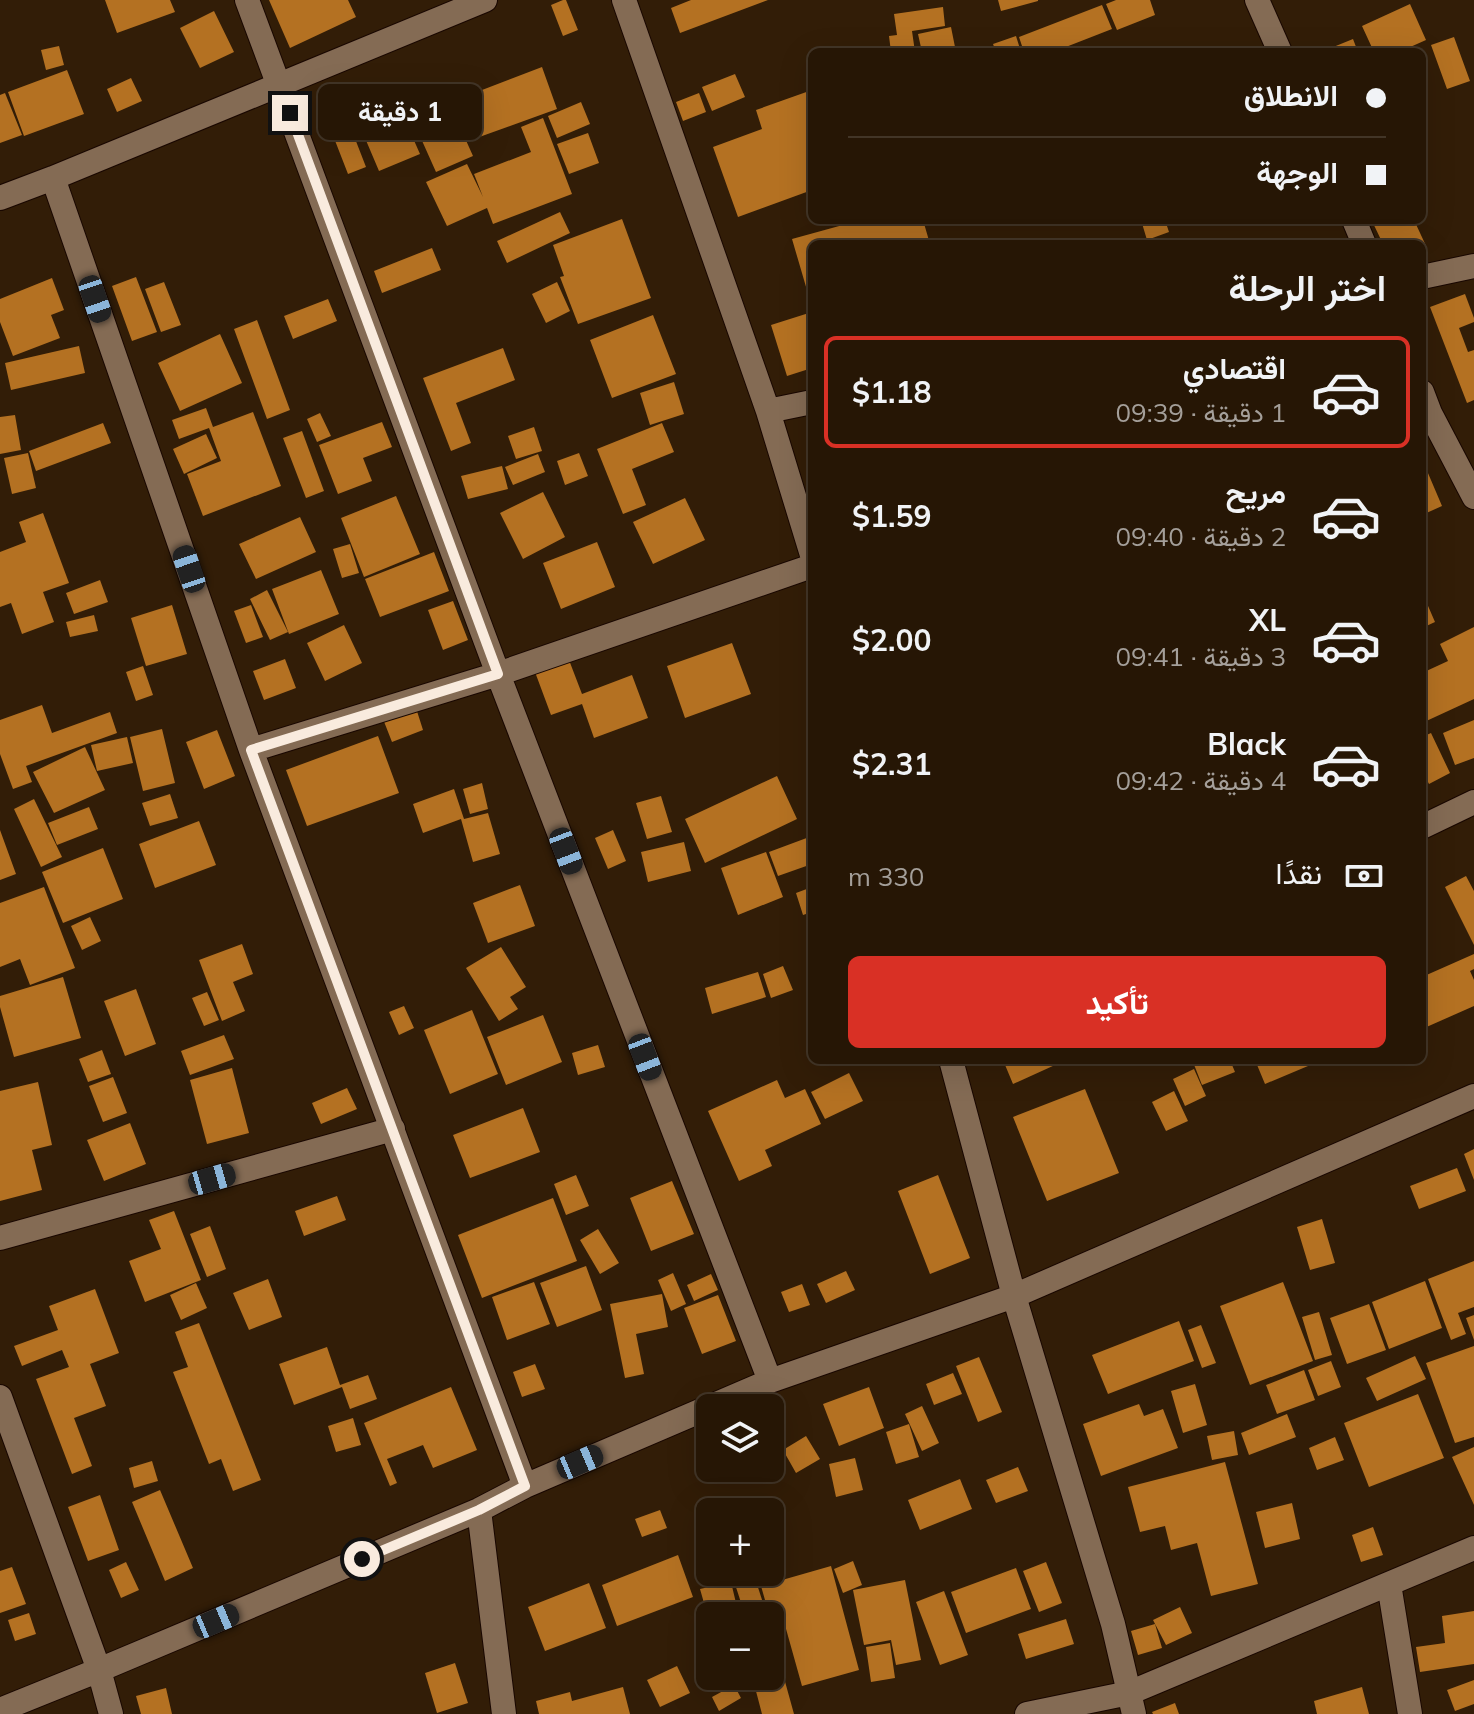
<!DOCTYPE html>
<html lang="ar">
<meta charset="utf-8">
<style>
body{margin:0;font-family:Mulish,Vazirmatn,sans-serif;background:#322313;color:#f1f3f6;direction:rtl;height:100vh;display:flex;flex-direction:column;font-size:30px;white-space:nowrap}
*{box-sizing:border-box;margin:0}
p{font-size:26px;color:#a49f9a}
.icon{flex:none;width:44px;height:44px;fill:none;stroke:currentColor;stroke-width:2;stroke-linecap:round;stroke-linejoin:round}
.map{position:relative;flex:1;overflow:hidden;direction:ltr}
.sheet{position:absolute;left:808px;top:240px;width:618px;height:824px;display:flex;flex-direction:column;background:#261605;border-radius:12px;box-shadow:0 8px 32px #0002,0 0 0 2px #423527;direction:rtl}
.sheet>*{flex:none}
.banner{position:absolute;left:808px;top:48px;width:618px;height:176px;border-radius:12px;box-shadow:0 8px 32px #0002,0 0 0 2px #423527;direction:rtl;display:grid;align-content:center;height:176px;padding:0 40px;background:#261605}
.controls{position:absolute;left:696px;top:1394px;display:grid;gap:16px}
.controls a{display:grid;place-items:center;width:88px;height:88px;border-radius:12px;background:#261605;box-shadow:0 8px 32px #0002,0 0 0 2px #423527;font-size:40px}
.end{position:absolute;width:36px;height:36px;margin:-18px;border:10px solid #f9ebde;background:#111;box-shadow:0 0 0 4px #111}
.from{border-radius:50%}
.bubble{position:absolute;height:56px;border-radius:12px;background:#261605;box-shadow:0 8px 32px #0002,0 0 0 2px #423527;font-size:26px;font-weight:700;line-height:56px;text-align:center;direction:rtl}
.car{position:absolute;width:24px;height:48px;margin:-24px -12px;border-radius:10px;box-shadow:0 0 6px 2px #0007;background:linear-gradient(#222 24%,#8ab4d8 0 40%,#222 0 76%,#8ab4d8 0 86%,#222 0)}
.banner b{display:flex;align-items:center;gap:28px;height:76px;font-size:30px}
.banner b+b{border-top:2px solid #423527}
.banner i{width:20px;height:20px;background:#f1f3f6}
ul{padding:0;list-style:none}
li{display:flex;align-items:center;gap:24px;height:112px;margin:0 16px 12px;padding:0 24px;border:4px solid transparent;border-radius:12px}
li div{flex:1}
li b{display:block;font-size:30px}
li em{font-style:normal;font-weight:700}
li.selected{border-color:#d93025}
li>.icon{width:72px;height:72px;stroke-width:1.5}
h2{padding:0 40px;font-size:36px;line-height:96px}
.pay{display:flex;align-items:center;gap:20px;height:88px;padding:0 40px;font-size:30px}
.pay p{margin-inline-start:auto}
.cta{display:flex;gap:16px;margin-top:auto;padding:16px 40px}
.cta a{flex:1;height:92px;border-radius:12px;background:#d93025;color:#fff;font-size:32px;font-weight:700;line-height:92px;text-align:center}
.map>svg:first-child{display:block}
.building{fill:#b47122}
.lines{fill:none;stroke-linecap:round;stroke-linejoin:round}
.street-casing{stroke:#190700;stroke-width:26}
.street{stroke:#846b54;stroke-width:24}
.route{stroke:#f9ebde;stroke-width:10}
</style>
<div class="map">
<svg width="1474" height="1714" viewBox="0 0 1474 1714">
<rect width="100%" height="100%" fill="#321d07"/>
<path class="building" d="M105,0h65l5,12 -58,21z
M269,0h79l8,17 -66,31z
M563,0h3l12,30 -15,6 -12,-31z
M691,0h77l-88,33 -9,-25z
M998,0h40v1l-37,10z
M1116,0h34l5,15 -38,15 -11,-26z
M1410,4l16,36 -27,12h-25l-12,-26z
M1102,5l10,24 -59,23h-29l-5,-15z
M943,7l2,19 -33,5 3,21h-24l-2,-16 8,-1 -3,-21z
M214,11l20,41 -34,16 -20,-40z
M951,27l5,25h-34l-4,-18z
M1016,36l5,16h-25l-3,-8z
M1454,37l16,44 -23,8 -16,-44z
M1353,39l5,13h-37z
M59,46l5,19 -18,5 -5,-20z
M542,67l15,42 -86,31 -15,-40z
M67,70l17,44 -60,22 -16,-44z
M735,74l10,23 -33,14 -10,-24z
M131,78l11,23 -25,11 -10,-23z
M357,88l8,23 -18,7 19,49 -18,7 -28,-72z
M812,90v100l-74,27 -25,-70 49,-18 -6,-19z
M5,93l17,42 -22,8v-48z
M699,93l7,19 -23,9 -7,-19z
M581,102l9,22 -33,14 -9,-22z
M456,118l17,38 -37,16 -17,-38z
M543,118l29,76 -79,30 -6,-16 -40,18 -21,-44 41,-18 16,33 -9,-23 57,-22 -10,-25z
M405,120l15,34 -41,17 -14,-33z
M588,133l11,30 -30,11 -12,-30z
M560,212l10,21 -63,30 -10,-22z
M622,219l29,79 -73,26 -18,-47 4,-1 -11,-31z
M861,220h62l7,24h-118v52l-3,1 -17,-58z
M1141,220h24l4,12 -22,8z
M1375,220h39l13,28 -5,2v-6h-39l-11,-23z
M432,248l9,22 -59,23 -8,-22z
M136,277l21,55 -25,9 -20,-55z
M52,278l12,32 -13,5 9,23 -47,18 -13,-34v-23z
M164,282l17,43 -20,7 -16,-43z
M557,282l13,29 -24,12 -14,-29z
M1465,294l9,24v4l-15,6 9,24 6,-2v50l-7,3 -37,-96z
M328,299l9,22 -44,18 -9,-23z
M812,312v56l-25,8 -16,-51z
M653,315l23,59 -64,24 -22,-58z
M257,320l33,90 -23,9 -33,-90z
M220,334l22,49 -62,28 -22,-48z
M79,346l6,27 -74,17 -6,-27z
M503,348l12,32 -59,23 15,40 -20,8 -28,-73z
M674,382l10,32 -34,11 -10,-32z
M206,408l7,19 40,-15 28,74 -78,30 -16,-42 34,-13 -12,-33 -30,11 -7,-19z
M320,413l11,23 -14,6 -10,-23z
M15,415l6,35 -21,4v-37z
M382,422l10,25 -29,11 9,23 -34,13 -19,-49z
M103,423l8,20 -75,28 -7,-20z
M662,423l12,29 -42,17 14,36 -23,9 -26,-65z
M534,427l8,24 -26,8 -8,-23z
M302,431l22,60 -18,7 -23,-60z
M206,434l11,24 -33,16 -11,-25z
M28,453l8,35 -24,6 -8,-36z
M579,453l9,23 -23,9 -8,-24z
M538,454l7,18 -32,13 -8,-18z
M1422,459l20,47 -20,9z
M502,466l6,23 -40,10 -7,-23z
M543,492l22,45 -42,22 -23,-46z
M396,496l24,58 -56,23 -23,-59z
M685,498l20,42 -52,24 -20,-42z
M43,513l26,70 -26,9 11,30 -32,12 -11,-31 -11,4v-55l26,-10 -7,-20z
M300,517l16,35 -60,27 -17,-35z
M597,542l18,45 -54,22 -18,-46z
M350,544l9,29 -17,5 -9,-29z
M434,552l15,39 -69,26 -15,-38z
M321,570l18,44 -50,20 -17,-45z
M100,580l8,22 -34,12 -8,-21z
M267,590l21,42 -18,8 -20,-41z
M1422,592l13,30 -13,6z
M453,601l15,39 -25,10 -15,-40z
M172,605l15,49 -41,12 -15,-48z
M251,605l12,32 -17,6 -12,-32z
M94,615l4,16 -28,6 -4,-15z
M344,625l18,38 -37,18 -18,-38z
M1474,627v72l-52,24v-50l26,-12 -8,-17z
M732,643l19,51 -66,24 -18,-52z
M285,659l11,29 -32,12 -11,-29z
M569,660l13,34 50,-19 16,43 -54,20 -12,-34 -31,11 -16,-43z
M143,666l10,29 -17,6 -10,-29z
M42,705l10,28 58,-21 7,21 -91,33 6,16 -19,7 -13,-35v-34z
M416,708l7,22 -31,12 -9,-23z
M1474,720v38l-19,7 -12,-32z
M162,729l13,54 -32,8 -13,-54z
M217,730l18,46 -31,13 -18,-47z
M1431,733l19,40 -21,11 -7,-14v-33z
M378,736l21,57 -92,33 -21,-56z
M127,737l6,26 -36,8 -6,-26z
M85,747l20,43 -51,23 -21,-41z
M777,776l20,43 -92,44 -20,-44z
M482,783l6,26 -18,5 -7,-25z
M454,789l10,30 24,-6 12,41 -27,8 -12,-43 -38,14 -10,-29z
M170,794l8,24 -28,8 -8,-23z
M661,796l11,36 -25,7 -11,-36z
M34,799l28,58 -21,10 -27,-58z
M89,807l9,22 -41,16 -9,-22z
M199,821l17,44 -61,23 -16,-44z
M0,830l16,44 -16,6z
M613,830l13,31 -18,8 -13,-31z
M812,836v28l-34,12 -9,-24z
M684,842l7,29 -43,11 -7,-30z
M103,848l20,51 -60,24 -21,-51z
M766,852l17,45 -45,18 -17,-47z
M1466,876l8,15v54l-29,-58z
M520,885l15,41 -47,17 -15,-40z
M44,887l31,81 -45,17 -10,-26 -20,8v-64z
M812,887v25l-9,3 -7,-22z
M90,917l11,24 -19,9 -11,-24z
M242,944l11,30 -20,8 12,29 -23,10 -23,-61z
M501,947l25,40 -16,10 8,12 -19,12 -33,-53z
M1474,954v15l-4,2 4,9v26l-52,23v-52z
M783,966l10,24 -22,8 -8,-24z
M758,972l8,25 -54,17 -7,-26z
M63,977l18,61 -67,19 -14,-50v-11z
M136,989l20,55 -31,12 -21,-55z
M207,992l12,28 -15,6 -12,-28z
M404,1006l10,22 -15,7 -10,-23z
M472,1010l26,64 -48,20 -26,-64z
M543,1015l19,47 -56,23 -19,-48z
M224,1035l10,24 -44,16 -9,-24z
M598,1045l7,22 -27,8 -6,-22z
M102,1050l9,24 -23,8 -9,-23z
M1003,1060h63l-53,24z
M1199,1060h31l5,12 -33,13 -9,-23z
M1255,1060h51l2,6 -43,18z
M232,1068l17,65 -42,11 -17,-64z
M1194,1069l12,27 -21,10 -12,-27z
M849,1073l14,28 -38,18 -14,-27z
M113,1077l14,36 -24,9 -14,-36z
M777,1080l8,18 20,-9 16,35 -56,26 7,16 -33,15 -31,-70z
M38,1082l14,63 -20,5 10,40 -42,11v-110z
M347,1088l10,21 -36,15 -9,-21z
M1085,1089l34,84 -72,28 -34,-84z
M1174,1091l14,30 -22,10 -14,-29z
M523,1108l17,44 -70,26 -17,-43z
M130,1123l16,41 -42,17 -17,-41z
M1474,1149v31l-10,-26z
M1457,1168l9,23 -47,18 -9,-23z
M576,1175l13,31 -23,9 -12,-31z
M938,1175l32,83 -40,16 -32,-83z
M672,1181l22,53 -43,17 -21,-53z
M337,1196l9,24 -42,16 -9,-25z
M553,1198l24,63 -95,37 -24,-63z
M174,1211l27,69 -56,22 -16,-41 32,-12 -12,-29z
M1322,1219l13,44 -25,7 -13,-43z
M210,1226l16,43 -19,8 -17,-43z
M598,1229l21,34 -19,11 -20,-34z
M1474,1261v46l-16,6 8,21 -15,6 -23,-61z
M586,1266l16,44 -45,17 -17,-44z
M846,1271l9,19 -29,13 -9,-19z
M673,1273l13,31 -15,7 -13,-31z
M711,1274l7,16 -24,11 -7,-16z
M268,1279l14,38 -33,13 -16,-37z
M1425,1281l17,47 -53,21 -17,-47z
M534,1282l16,42 -43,16 -15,-43z
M1283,1282l30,79 -63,24 -30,-79z
M196,1283l11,25 -26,12 -11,-25z
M802,1284l8,21 -21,7 -8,-20z
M95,1289l24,64 -29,11 16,42 -32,12 18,48 -20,8 -36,-95 33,-12 -7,-17 -40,16 -8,-20 44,-16 -9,-24z
M662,1294l6,33 -32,7 8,40 -19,4 -15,-74z
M718,1295l18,46 -34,13 -18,-46z
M1369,1304l17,46 -39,14 -17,-46z
M1319,1312l13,43 -17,5 -13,-43z
M1474,1315v25l-8,-22z
M1179,1321l15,40 -86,33 -16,-39z
M199,1323l62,157 -28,11 -12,-32 -12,5 -36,-92 15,-5 -13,-35z
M1201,1325l15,38 -14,5 -14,-38z
M1474,1346v91l-19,6 -29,-80z
M327,1347l13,38 28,-10 9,24 -27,10 -8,-22 -48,18 -15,-41z
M1415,1356l11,23 -49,22 -11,-23z
M979,1357l23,55 -24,10 -22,-56z
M1331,1361l10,26 -23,9 -10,-26z
M535,1364l10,25 -23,8 -9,-25z
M1304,1370l11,30 -38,14 -11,-29z
M953,1373l9,21 -28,11 -8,-21z
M1195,1384l12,41 -24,8 -12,-42z
M451,1387l26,63 -44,18 -10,-23 -36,14 10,24 -7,3 -26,-63z
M869,1387l15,41 -45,18 -16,-42z
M1418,1394l26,64 -75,29 -25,-64z
M1139,1404l5,12 19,-7 15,39 -77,28 -18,-52z
M922,1406l17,37 -17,8 -17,-37z
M1287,1414l9,23 -47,18 -8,-22z
M353,1418l8,27 -25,7 -8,-26z
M909,1424l10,33 -23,7 -10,-32z
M1234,1431l4,24 -26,5 -5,-24z
M806,1436l14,23 -24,14 -13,-23z
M1335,1437l9,23 -27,10 -8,-22z
M1474,1447v58l-22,-48z
M855,1458l8,32 -27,7 -7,-33z
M152,1461l6,20 -24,7 -5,-20z
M1225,1462l33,122 -47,12 -14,-53 -26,7 -6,-24 -25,6 -12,-45z
M1018,1467l10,24 -32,12 -10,-23z
M960,1479l12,30 -52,21 -12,-30z
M160,1490l33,78 -28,13 -33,-79z
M100,1495l19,55 -31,11 -20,-54z
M1292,1503l8,36 -35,9 -9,-36z
M660,1510l7,18 -25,9 -7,-18z
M1373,1527l10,28 -22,7 -9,-27z
M678,1555l15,42 -76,29 -15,-41z
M853,1561l9,24 -19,8 -9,-24z
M126,1562l13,28 -18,8 -12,-28z
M1046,1562l16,41 -23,9 -16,-41z
M831,1566l28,104 -57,16 -21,-75 -12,3 -8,-28z
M12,1567l14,37 -26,9v-42z
M1016,1568l15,41 -65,24 -15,-41z
M754,1575l11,34 -20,6 -11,-34z
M905,1580l16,80 -25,5 -5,-25 -27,5 -11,-55z
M731,1582l5,21 -30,7 -6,-21z
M589,1583l17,45 -61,23 -17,-44z
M944,1591l24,64 -28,10 -24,-63z
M1180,1607l12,26 -26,12 -13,-25z
M1474,1611v53l-54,8 -4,-25 29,-4 -3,-27z
M29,1613l7,21 -21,7 -7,-21z
M1066,1619l8,25 -48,15 -8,-25z
M1155,1624l7,24 -24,7 -7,-24z
M770,1631h1l23,83h-32l-10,-38h18z
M890,1643l5,35 -24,4 -5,-35z
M455,1663l13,40 -31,10 -12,-40z
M677,1666l13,27 -30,14 -13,-27z
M1474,1680v24l-19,7 -8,-21z
M734,1685l7,13 -22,13 -7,-14z
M623,1687l7,27h-91l-3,-13 34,-9 2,9z
M1362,1687l7,27h-52l-3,-13z
M166,1688l6,26h-31l-5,-18z
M1175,1703l4,11h-26l-1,-2z"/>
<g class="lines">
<g class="street-casing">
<path id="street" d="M247,0l251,674 272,707
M624,0l144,411 44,144
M1257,0l23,52
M53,178l198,572 274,736
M0,198l53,-20 432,-178
M1354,220l10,24
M1422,277l52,-11
M1422,392l8,21 44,84
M768,411l44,-9
M251,750l247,-76 314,-108
M1422,827l52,-25
M951,1060l63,236 99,328 21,90
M0,1238l393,-109
M0,1397l99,273 12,44
M479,1510l25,204
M1389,1584l21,130
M0,1710l99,-40 380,-160 46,-24 245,-105 244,-85 460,-200
M1027,1714l102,-21 345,-145"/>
</g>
<use href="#street" class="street"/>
</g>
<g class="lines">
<path class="route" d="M290,113l208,561 -247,76 274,736 -46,24 -117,49"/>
</g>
</svg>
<div class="controls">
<a><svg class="icon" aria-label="layers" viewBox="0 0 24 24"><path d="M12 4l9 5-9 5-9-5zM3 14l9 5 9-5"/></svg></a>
<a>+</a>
<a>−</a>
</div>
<i class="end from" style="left:362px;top:1559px"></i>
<i class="end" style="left:290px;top:113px"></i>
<div class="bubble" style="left:318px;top:84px;width:164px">1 دقيقة</div>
<i class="car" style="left:95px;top:299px;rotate:161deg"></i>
<i class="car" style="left:189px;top:569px;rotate:341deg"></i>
<i class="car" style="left:566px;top:851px;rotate:159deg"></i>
<i class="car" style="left:645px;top:1057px;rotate:159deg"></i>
<i class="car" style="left:212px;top:1179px;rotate:74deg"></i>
<i class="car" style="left:580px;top:1462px;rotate:67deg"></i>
<i class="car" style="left:216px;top:1621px;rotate:67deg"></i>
<div class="banner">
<b><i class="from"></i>الانطلاق</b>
<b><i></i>الوجهة</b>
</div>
<section class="sheet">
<h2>اختر الرحلة</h2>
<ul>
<li class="selected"><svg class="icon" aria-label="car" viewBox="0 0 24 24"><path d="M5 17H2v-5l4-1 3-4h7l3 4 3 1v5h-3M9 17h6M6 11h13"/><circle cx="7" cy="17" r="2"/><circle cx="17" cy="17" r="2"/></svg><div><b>اقتصادي</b><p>1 دقيقة · 09:39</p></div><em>$1.18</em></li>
<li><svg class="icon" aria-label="car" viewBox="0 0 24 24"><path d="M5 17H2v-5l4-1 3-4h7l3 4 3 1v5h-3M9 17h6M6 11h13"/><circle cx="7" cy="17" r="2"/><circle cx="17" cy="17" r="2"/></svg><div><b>مريح</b><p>2 دقيقة · 09:40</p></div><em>$1.59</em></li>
<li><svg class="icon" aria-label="car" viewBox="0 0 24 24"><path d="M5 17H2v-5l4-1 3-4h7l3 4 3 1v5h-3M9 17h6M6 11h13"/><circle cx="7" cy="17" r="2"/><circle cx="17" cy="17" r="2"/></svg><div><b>XL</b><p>3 دقيقة · 09:41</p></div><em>$2.00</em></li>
<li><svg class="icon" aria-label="car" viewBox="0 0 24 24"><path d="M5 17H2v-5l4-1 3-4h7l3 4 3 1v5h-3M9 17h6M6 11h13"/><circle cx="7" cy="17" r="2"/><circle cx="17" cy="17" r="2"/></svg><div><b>Black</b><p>4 دقيقة · 09:42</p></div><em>$2.31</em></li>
</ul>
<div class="pay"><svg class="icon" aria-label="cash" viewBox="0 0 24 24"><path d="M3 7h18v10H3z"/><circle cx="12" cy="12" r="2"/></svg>نقدًا<p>330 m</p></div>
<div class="cta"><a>تأكيد</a></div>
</section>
</div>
